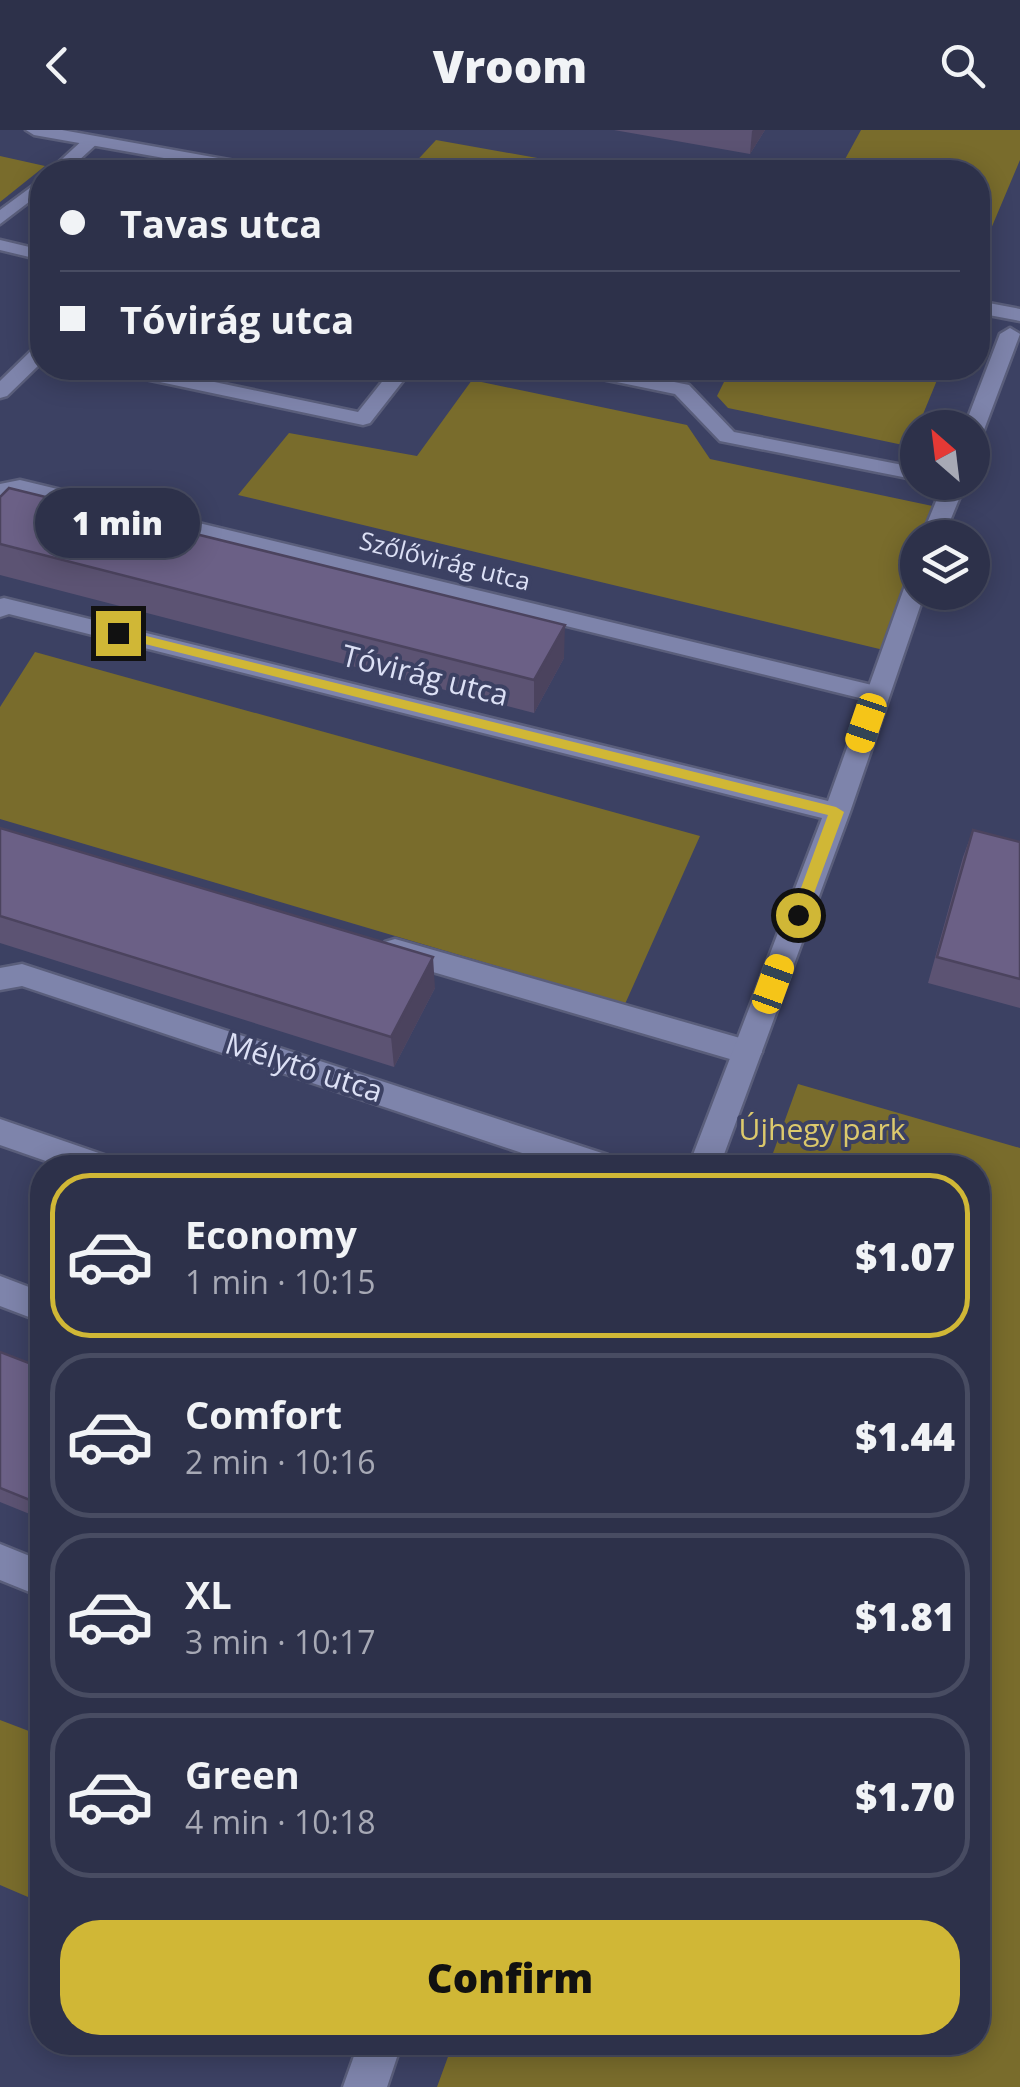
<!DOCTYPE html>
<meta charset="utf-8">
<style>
body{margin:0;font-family:"Open Sans",sans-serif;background:#393d54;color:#f1f3f6;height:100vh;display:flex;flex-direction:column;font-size:38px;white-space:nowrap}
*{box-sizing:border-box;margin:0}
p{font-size:32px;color:#a7a9b5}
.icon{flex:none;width:55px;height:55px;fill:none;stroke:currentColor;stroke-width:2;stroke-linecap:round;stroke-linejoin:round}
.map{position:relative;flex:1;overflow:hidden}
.drawer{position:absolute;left:30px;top:1025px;width:960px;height:900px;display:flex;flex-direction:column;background:#2d314a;border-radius:40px;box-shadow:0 5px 25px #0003,0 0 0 2px #484c62}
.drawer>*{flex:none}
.guide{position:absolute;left:30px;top:30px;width:960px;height:220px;border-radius:40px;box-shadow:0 5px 25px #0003,0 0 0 2px #484c62;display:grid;align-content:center;height:220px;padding:0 30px;background:#2d314a}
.needle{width:65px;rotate:332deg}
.tools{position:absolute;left:900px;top:280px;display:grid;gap:20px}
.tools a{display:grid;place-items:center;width:90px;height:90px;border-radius:50%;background:#2d314a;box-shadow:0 5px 25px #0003,0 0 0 2px #484c62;font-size:50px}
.end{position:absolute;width:45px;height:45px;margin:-22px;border:12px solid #d0b736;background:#111;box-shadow:0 0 0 5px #111}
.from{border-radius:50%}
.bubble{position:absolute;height:70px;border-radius:35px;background:#2d314a;box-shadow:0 5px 25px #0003,0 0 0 2px #484c62;font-size:32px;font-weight:800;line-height:70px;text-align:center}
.car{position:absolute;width:30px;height:60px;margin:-30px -15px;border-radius:12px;box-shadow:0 0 8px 2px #0007;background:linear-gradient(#f5c518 24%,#345 0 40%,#f5c518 0 76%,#345 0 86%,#f5c518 0)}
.guide b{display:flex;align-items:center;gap:35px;height:95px;font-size:38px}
.guide b+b{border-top:2px solid #484c62}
.guide i{width:25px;height:25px;background:#f1f3f6}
ul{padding:18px 0 0;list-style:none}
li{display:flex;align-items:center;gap:30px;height:165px;margin:0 20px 15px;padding:0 10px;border:5px solid #484c62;border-radius:40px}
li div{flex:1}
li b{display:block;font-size:38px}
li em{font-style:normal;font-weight:800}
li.active{border-color:#d0b736}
li>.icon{width:90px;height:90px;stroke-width:1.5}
.action{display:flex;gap:20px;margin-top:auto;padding:20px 30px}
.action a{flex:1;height:115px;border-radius:40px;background:#d0b736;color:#111;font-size:40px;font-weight:800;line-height:115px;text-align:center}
header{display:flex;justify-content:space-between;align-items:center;height:130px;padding:0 30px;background:#2d314a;font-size:45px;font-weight:800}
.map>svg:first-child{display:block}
.green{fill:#796c2c}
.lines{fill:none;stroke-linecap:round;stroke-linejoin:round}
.service-casing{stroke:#5a5e7b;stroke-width:5}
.minor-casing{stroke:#5a5e7b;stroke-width:5}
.tertiary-casing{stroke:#5a5e7b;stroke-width:5}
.service{fill:#7e84ab;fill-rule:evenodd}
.minor{fill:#7e84ab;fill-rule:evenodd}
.tertiary{fill:#7e84ab;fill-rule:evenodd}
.wall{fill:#5c5373}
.shaded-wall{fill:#4b435e}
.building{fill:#6b6086;stroke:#4b435e;stroke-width:2.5}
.route{fill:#d0b736}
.labels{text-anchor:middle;stroke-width:8;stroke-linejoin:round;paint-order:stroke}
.far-street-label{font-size:25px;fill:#dce0f5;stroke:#3c4163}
.street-label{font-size:30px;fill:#dce0f5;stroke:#3c4163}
.park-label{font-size:30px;fill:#ddca6d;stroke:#3c4163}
</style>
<header><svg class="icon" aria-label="back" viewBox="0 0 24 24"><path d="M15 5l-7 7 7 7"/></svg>Vroom<svg class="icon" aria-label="search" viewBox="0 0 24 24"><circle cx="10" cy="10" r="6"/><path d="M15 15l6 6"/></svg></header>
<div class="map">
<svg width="1020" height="1957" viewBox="0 0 1020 1957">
<rect width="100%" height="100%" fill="#3c4163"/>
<path class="green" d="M861,0h159v30l-35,83 -7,-2v-69h-140z
M436,10l146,26 -5,6h-137l-29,-5z
M0,26l45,10 -45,36z
M731,238h211l-30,73 -9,4 -175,-37 -11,-12z
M472,250l215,45 23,34 232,49 -10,29 -14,1 -1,42 -25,72 -654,-157 51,-62 128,23z
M35,522l665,184 -75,168 -625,-185v-112z
M798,954l222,64v939h-583l16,-44 525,-1v-874l-210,-1z
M0,1590l42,16v167l-42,-18z"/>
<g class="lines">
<g class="service-casing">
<path id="service" d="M86,7l14,4 -34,31h-18z
M42,49v13l-42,32v-14z
M0,110l42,10v10l-42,-10z
M20,350l856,206 12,8 -12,8 -856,-210 -20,4v-12z
M395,809l352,101 10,4 5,8 -5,8 -10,4 -362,-106 -4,-8 4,-8z
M0,989l116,40 4,9h-54l-66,-23z
M0,1146l42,16v30l-42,-16z"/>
</g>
<g class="minor-casing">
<path id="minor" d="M1010,198l10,6 -38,101 -10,6v-13h-8l36,-94z
M42,215v17l-35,34 -7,2v-17l35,-34z
M112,238h36l210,44 35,-44h20l-43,55 -7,2 -241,-51z
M568,238h37l84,17 45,47 184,36v12l-198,-39 -45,-47 -97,-20z
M944,352h22l-23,56h-22z
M918,443v19h7l-75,220 -131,356h-31l134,-350 -813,-204 -9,3v-18l4,-1 824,203 79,-221z
M22,834l586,191 11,4 4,9h-56l-545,-182 -22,4v-22z
M0,1414l42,17v36l-42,-17z
M359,1912h43l-15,45h-44z"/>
</g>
<g class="tertiary-casing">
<path id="tertiary" d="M26,0h36l207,37 9,5h-35l-209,-37z
M978,171l42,8v12l-42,-8z"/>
</g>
<use href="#service" class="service"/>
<use href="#minor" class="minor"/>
<use href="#tertiary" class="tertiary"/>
</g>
<path class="wall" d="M614,0h151l-15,24z
M0,367l564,161 -30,55 -534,-138z
M0,698l435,160 -41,79 -394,-124z
M973,700l47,12v166l-92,-25 35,-126z
M0,1222l42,16v151l-42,-17z"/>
<path class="shaded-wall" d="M753,0h12l-15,24 2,-23z
M565,495l-1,33 -30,55v-33z
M433,827l2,31 -41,79 -3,-30z"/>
<path class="building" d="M9,358l556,137 -31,55 -534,-136v-47z
M0,698l433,129 -42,80 -391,-121z
M973,700l47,12v137l-83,-22z
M0,1222l42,16v137l-42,-17z"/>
<path class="route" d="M118,499l718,178 8,5 -38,103 -8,5 -7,-5 37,-100 -715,-179v-6z"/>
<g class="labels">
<g class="far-street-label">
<text transform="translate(445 431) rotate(14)" y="9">Szőlővirág utca</text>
</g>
<g class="street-label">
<text transform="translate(425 546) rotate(14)" y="10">Tóvirág utca</text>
<text transform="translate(304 938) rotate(18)" y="10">Mélytó utca</text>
</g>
<g class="park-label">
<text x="822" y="1010">Újhegy park</text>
</g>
</g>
</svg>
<div class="tools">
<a><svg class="needle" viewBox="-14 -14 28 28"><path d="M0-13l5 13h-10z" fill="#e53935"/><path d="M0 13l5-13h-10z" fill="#a7a9b5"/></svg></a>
<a><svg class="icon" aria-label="layers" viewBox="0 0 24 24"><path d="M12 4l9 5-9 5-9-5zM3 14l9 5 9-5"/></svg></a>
</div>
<i class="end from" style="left:798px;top:785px"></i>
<i class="end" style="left:118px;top:503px"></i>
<div class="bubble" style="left:35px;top:358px;width:165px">1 min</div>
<i class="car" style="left:866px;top:593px;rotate:199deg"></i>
<i class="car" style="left:773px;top:854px;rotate:20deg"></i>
<div class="guide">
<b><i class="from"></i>Tavas utca</b>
<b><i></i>Tóvirág utca</b>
</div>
<section class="drawer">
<ul>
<li class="active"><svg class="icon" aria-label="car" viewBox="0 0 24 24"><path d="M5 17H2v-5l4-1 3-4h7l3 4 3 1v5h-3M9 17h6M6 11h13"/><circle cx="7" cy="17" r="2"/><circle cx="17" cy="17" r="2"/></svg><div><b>Economy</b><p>1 min · 10:15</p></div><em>$1.07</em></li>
<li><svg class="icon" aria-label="car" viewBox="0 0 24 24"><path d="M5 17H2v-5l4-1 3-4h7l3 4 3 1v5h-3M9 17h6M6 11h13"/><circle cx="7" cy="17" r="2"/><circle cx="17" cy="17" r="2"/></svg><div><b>Comfort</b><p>2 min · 10:16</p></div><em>$1.44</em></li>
<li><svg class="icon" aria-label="car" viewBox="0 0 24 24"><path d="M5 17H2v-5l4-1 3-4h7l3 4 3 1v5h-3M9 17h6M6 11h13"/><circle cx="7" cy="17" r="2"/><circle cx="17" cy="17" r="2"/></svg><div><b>XL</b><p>3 min · 10:17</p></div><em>$1.81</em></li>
<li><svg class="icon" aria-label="car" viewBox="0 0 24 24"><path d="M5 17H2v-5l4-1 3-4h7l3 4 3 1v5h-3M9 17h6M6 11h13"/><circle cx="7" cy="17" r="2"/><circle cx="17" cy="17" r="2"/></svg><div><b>Green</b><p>4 min · 10:18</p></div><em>$1.70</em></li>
</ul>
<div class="action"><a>Confirm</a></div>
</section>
</div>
